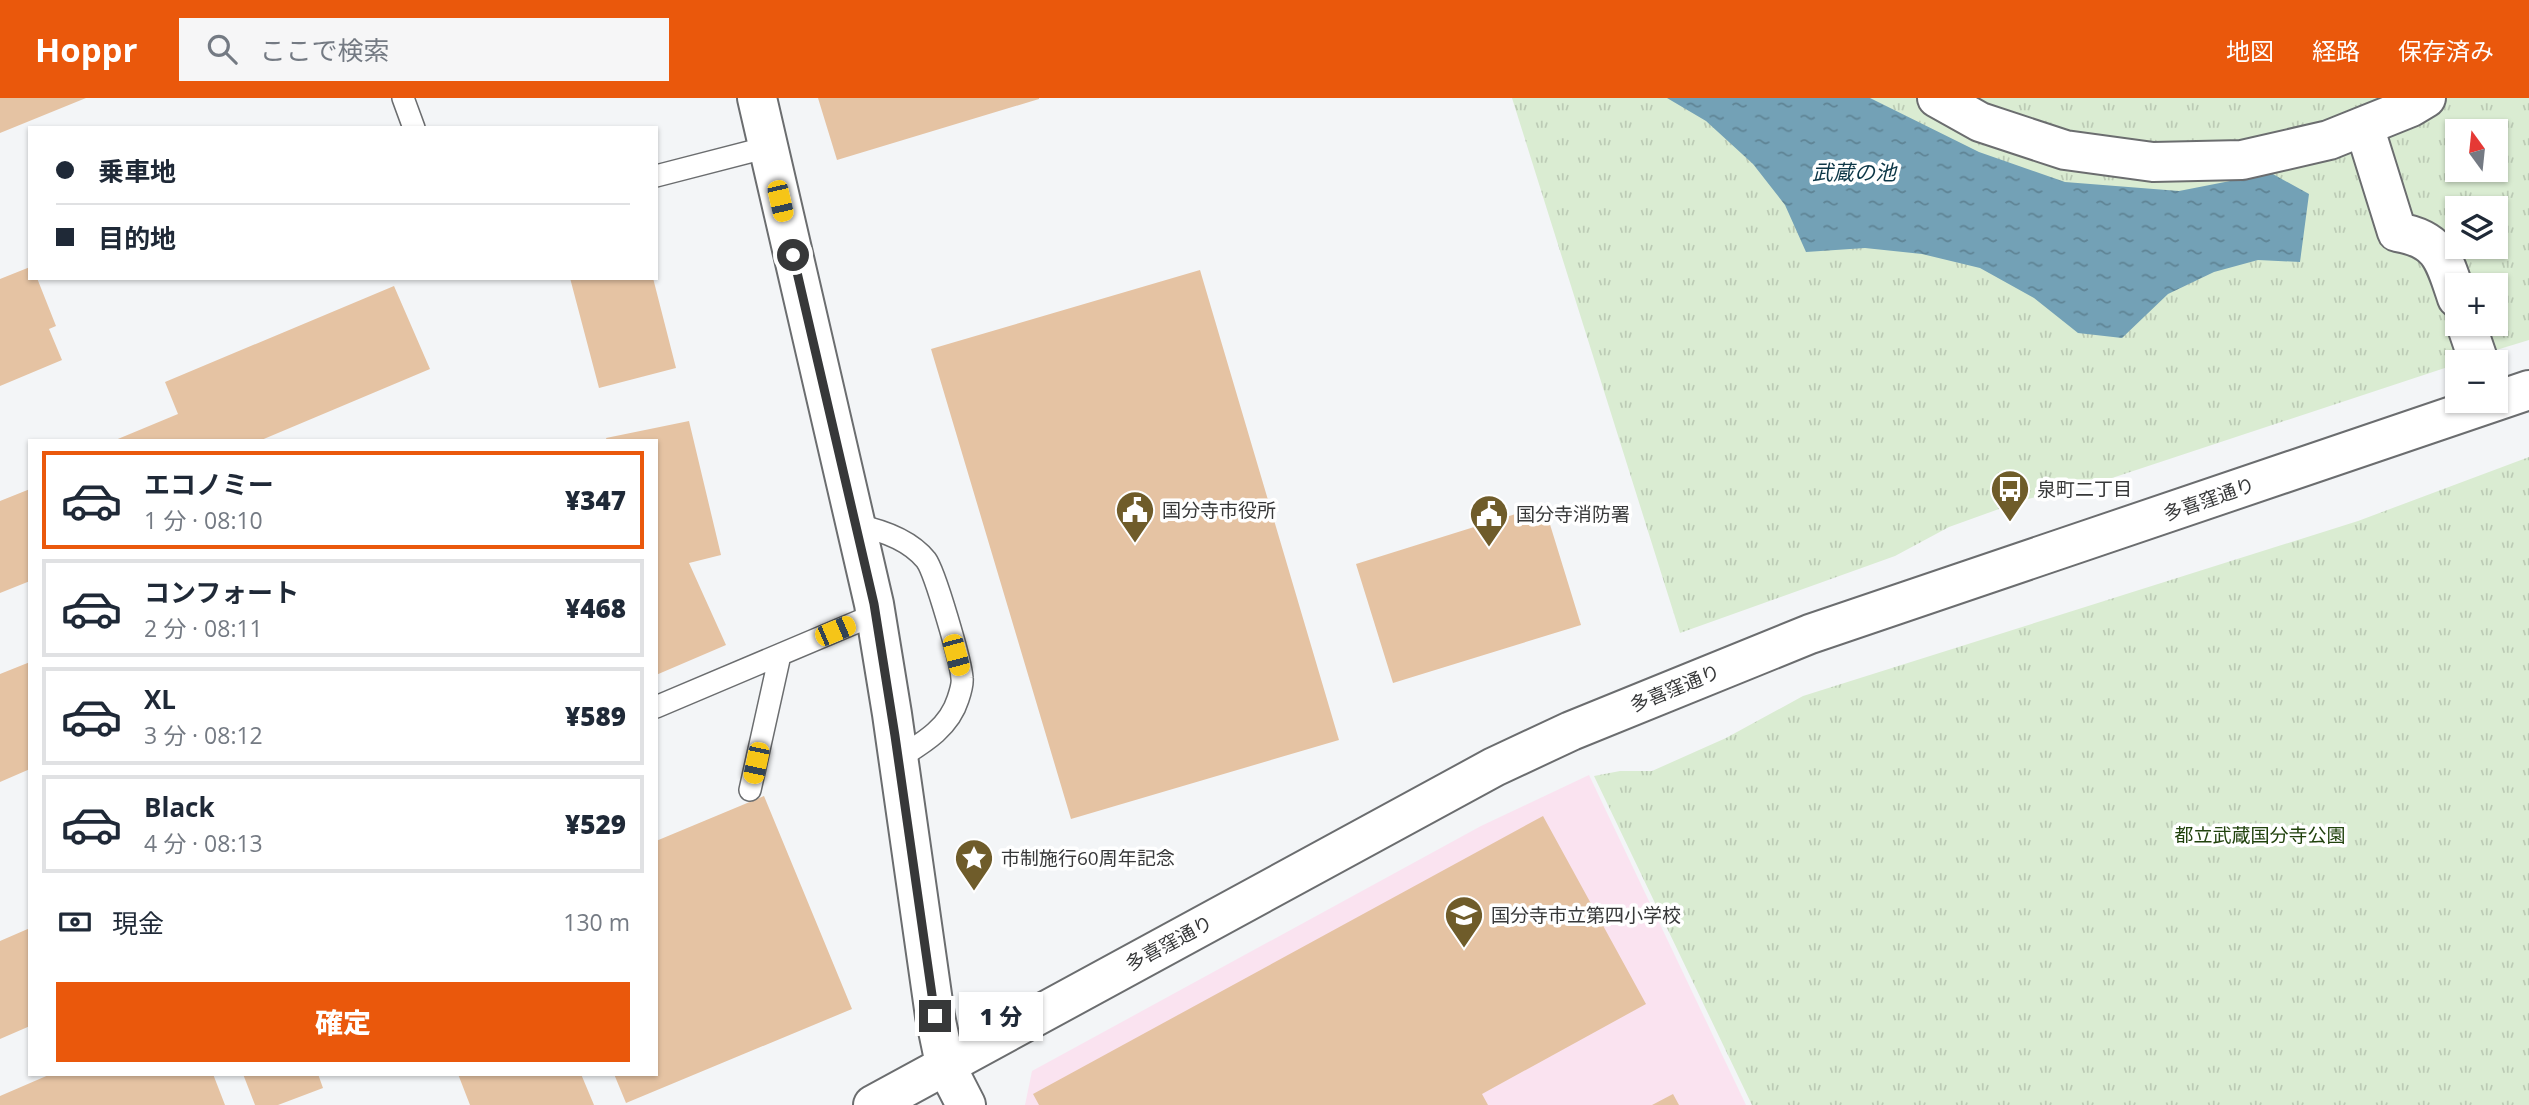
<!DOCTYPE html>
<html lang="ja">
<meta charset="utf-8">
<style>
body{margin:0;font-family:"Open Sans","Noto Sans JP",sans-serif;background:#f6f6f7;color:#1f2937;height:100vh;display:flex;flex-direction:column;font-size:26px;white-space:nowrap}
*{box-sizing:border-box;margin:0}
p{font-size:23px;color:#747a83}
.icon{flex:none;width:38px;height:38px;fill:none;stroke:currentColor;stroke-width:2;stroke-linecap:round;stroke-linejoin:round}
.map{position:relative;flex:1;overflow:hidden}
.sheet{position:absolute;left:28px;top:341px;width:630px;height:637px;display:flex;flex-direction:column;background:#fff;border-radius:0px;box-shadow:0 2px 5px #0004}
.sheet>*{flex:none}
.guide{position:absolute;left:28px;top:28px;width:630px;height:154px;border-radius:0px;box-shadow:0 2px 5px #0004;display:grid;align-content:center;height:154px;padding:0 28px;background:#fff}
.needle{width:46px;rotate:345deg}
.tools{position:absolute;left:2445px;top:21px;display:grid;gap:14px}
.tools a{display:grid;place-items:center;width:63px;height:63px;border-radius:0px;background:#fff;box-shadow:0 2px 5px #0004;font-size:35px}
.end{position:absolute;width:32px;height:32px;margin:-16px;border:9px solid #373839;background:#fff;box-shadow:0 0 0 4px #fff}
.from{border-radius:50%}
.bubble{position:absolute;height:49px;border-radius:0px;background:#fff;box-shadow:0 2px 5px #0004;font-size:23px;font-weight:800;line-height:49px;text-align:center}
.car{position:absolute;width:21px;height:42px;margin:-21px -10px;border-radius:9px;box-shadow:0 0 5px 2px #0007;background:linear-gradient(#f5c518 24%,#345 0 40%,#f5c518 0 76%,#345 0 86%,#f5c518 0)}
.guide b{display:flex;align-items:center;gap:24px;height:66px;font-size:26px}
.guide b+b{border-top:2px solid #e0e1e3}
.guide i{width:18px;height:18px;background:#1f2937}
ul{padding:12px 0 0;list-style:none}
li{display:flex;align-items:center;gap:21px;height:98px;margin:0 14px 10px;padding:0 14px;border:4px solid #e0e1e3;border-radius:0px}
li div{flex:1}
li b{display:block;font-size:26px}
li em{font-style:normal;font-weight:800}
li.selected{border-color:#ea580c}
li>.icon{width:63px;height:63px;stroke-width:1.5}
.pay{display:flex;align-items:center;gap:18px;height:77px;padding:0 28px;font-size:26px}
.pay p{margin-inline-start:auto}
.action{display:flex;gap:14px;margin-top:auto;padding:14px 28px}
.action a{flex:1;height:80px;border-radius:0px;background:#ea580c;color:#fff;font-size:28px;font-weight:800;line-height:80px;text-align:center}
header{display:flex;align-items:center;gap:42px;box-sizing:border-box;height:98px;padding:0 35px;background:#ea580c;color:#fff}
header strong{font-size:33px}
nav{display:flex;gap:38px;margin-inline-start:auto;font-size:24px}
.search{width:490px;height:63px;background:#f6f6f7;display:flex;align-items:center;gap:18px;box-sizing:border-box;padding:0 24px;border-radius:0px;color:#747a83;font-size:26px}
.map>svg:first-child{display:block}
.education{fill:#fae3f0}
.grass{fill:url(#grass-tufts);fill-rule:evenodd}
.water{fill:url(#water-ripples)}
.building{fill:#e5c3a3}
.lines{fill:none;stroke-linecap:round;stroke-linejoin:round}
.lane-casing{stroke:#6b6d6f;stroke-width:24}
.street-casing{stroke:#6b6d6f;stroke-width:42}
.secondary-casing{stroke:#6b6d6f;stroke-width:42}
.lane{stroke:#fff;stroke-width:21}
.street{stroke:#fff;stroke-width:38}
.secondary{stroke:#fff;stroke-width:38}
.route{stroke:#373839;stroke-width:9}
.labels{text-anchor:middle;stroke-width:7;stroke-linejoin:round;paint-order:stroke}
.poi-label{font-size:19px;fill:#373839;stroke:#fff;text-anchor:start}
.street-label{font-size:19px;fill:#373839;stroke:#fff}
.park-label{font-size:19px;fill:#21420d;stroke:#fff}
.water-label{font-size:21px;font-style:italic;fill:#0c3646;stroke:#fff}
</style>
<header>
<strong>Hoppr</strong>
<div class="search"><svg class="icon" aria-label="search" viewBox="0 0 24 24"><circle cx="10" cy="10" r="6"/><path d="M15 15l6 6"/></svg>ここで検索</div>
<nav><a>地図</a><a>経路</a><a>保存済み</a></nav>
</header>
<div class="map">
<svg width="2529" height="1007" viewBox="0 0 2529 1007">
<defs>
<pattern id="grass-tufts" width="24" height="20" patternUnits="userSpaceOnUse" patternTransform="scale(1.75)"><rect width="24" height="20" fill="#daecd2"/><path d="M3 7l-1-3M5 7V3M7 7l1-3M15 17l-1-3M17 17v-4M19 17l1-3" fill="none" stroke="#bccbb5"/></pattern>
<pattern id="water-ripples" width="26" height="14" patternUnits="userSpaceOnUse" patternTransform="scale(1.75)"><rect width="26" height="14" fill="#73a1b6"/><path d="M2 4q2-2 4 0t4 0M15 11q2-2 4 0t4 0" fill="none" stroke="#5f8495"/></pattern>
</defs>
<rect width="100%" height="100%" fill="#f3f5f7"/>
<path class="education" d="M1589,677l157,330h-721l7,-34 449,-245z"/>
<path class="grass" d="M1512,0h1017v242l-72,22v2l-348,115 -85,21 -75,27 -54,29 -215,77zM2457,33h39v39h-39zM2457,110h39v39h-39zM2457,187h39v39h-39z
M2529,359v648h-777l-158,-329 26,-5h32l74,-33 77,-42 555,-175z"/>
<path class="water" d="M1667,0h203l109,54 86,30 114,9 92,-18 38,21 -9,68 -42,-2 -44,12 -46,22 -46,44 -44,-5 -44,-35 -54,-30 -58,-14 -57,-6 -59,4 -21,-47 -32,-41 -47,-43z"/>
<path class="building" d="M0,0h86l-86,35z
M818,0h221v1l-202,61z
M30,169v11h7l19,48 -7,3 13,31 -62,26v-107z
M1200,172l139,470 -268,79 -140,-470z
M570,180h83l23,90 -77,20z
M394,188l36,83 -171,72h-146l65,-27 -13,-32z
M689,323l32,134 -32,8 37,82 -70,30v-234h-49l-1,-3z
M30,391v92l-30,12v-92z
M1544,407l37,120 -188,58 -37,-119z
M30,564v107l-30,13v-108z
M764,698l88,213 -226,94 -12,-29h42v-233z
M1543,718l103,188 -164,90 6,11h-449l-6,-11z
M30,830v98l-30,13v-98z
M51,976h162l12,31h-225v-9z
M243,976h75l5,14 -45,17h-23z
M458,976h123l13,31h-124z
M1673,996l6,11h-27z"/>
<g class="lines">
<g class="lane-casing">
<path id="lane" d="M403,0l11,30
M656,78l112,-29
M856,427c25,5 53,14 70,35 9,12 35,102 36,118 1,6 -2,15 -4,21 -9,29 -35,44 -59,59
M656,609l220,-93
M750,692l30,-135"/>
</g>
<g class="street-casing">
<path id="street" d="M1937,0l43,24 85,28 88,12 89,-2 87,-20 82,-33 15,-9
M2364,28l33,106c43,7 47,27 60,66
M2466,226l13,38
M945,966l21,41"/>
</g>
<g class="secondary-casing">
<path id="secondary" d="M757,0l117,506 18,110 43,302 10,48
M873,1007l621,-338 77,-36 239,-97 719,-244"/>
</g>
<use href="#lane" class="lane"/>
<use href="#street" class="street"/>
<use href="#secondary" class="secondary"/>
</g>
<g class="lines">
<path class="route" d="M793,157l81,349 21,132 40,280"/>
</g>
<defs>
<g id="bus-pin" transform="scale(2.0125)"><path d="M0 17L-7.5 6A9.5 9.5 0 1 1 7.5 6Z" fill="#6f5c2a" stroke="#fff"/><path d="M-5-6H5V4H4V6H2V4H-2V6H-4V4H-5ZM-3.5-4V0h7V-4ZM-3.5 1.2v1.5H-2V1.2ZM2 1.2v1.5H3.5V1.2Z" fill="#fff"/></g>
<g id="civic-pin" transform="scale(2.0125)"><path d="M0 17L-7.5 6A9.5 9.5 0 1 1 7.5 6Z" fill="#6f5c2a" stroke="#fff"/><path d="M-.6-6.5H3V-4.5H.6V-3L4-1V1h2V6H-6V1h2V-1L-.6-3ZM-1.2 2.5V6h2.4V2.5Z" fill="#fff"/></g>
<g id="sight-pin" transform="scale(2.0125)"><path d="M0 17L-7.5 6A9.5 9.5 0 1 1 7.5 6Z" fill="#6f5c2a" stroke="#fff"/><path d="M0-6L1.8-2.2L6-1.7L2.9 1.2L3.7 5.4L0 3.3L-3.7 5.4L-2.9 1.2L-6-1.7L-1.8-2.2Z" fill="#fff"/></g>
<g id="school-pin" transform="scale(2.0125)"><path d="M0 17L-7.5 6A9.5 9.5 0 1 1 7.5 6Z" fill="#6f5c2a" stroke="#fff"/><path d="M0-5L7-2L0 1L-7-2ZM-4 1L0 2.5L4 1V4Q0 6-4 4Z" fill="#fff"/></g>
</defs>
<g fill-rule="evenodd">
<use href="#bus-pin" x="2010" y="391"/>
<use href="#civic-pin" x="1135" y="412"/>
<use href="#civic-pin" x="1489" y="416"/>
<use href="#sight-pin" x="974" y="760"/>
<use href="#school-pin" x="1464" y="817"/>
</g>
<g class="labels">
<g class="poi-label">
<text x="2037" y="398">泉町二丁目</text>
<text x="1162" y="419">国分寺市役所</text>
<text x="1516" y="423">国分寺消防署</text>
<text x="1001" y="767">市制施行60周年記念</text>
<text x="1491" y="824">国分寺市立第四小学校</text>
</g>
<g class="street-label">
<text transform="translate(2209 401) rotate(-19)" y="7">多喜窪通り</text>
<text transform="translate(1675 590) rotate(-22)" y="7">多喜窪通り</text>
<text transform="translate(1169 845) rotate(-28)" y="7">多喜窪通り</text>
</g>
<g class="park-label">
<text x="2260" y="744">都立武蔵国分寺公園</text>
</g>
<g class="water-label">
<text x="1854" y="82">武蔵の池</text>
</g>
</g>
</svg>
<div class="tools">
<a><svg class="needle" viewBox="-14 -14 28 28"><path d="M0-13l5 13h-10z" fill="#e53935"/><path d="M0 13l5-13h-10z" fill="#747a83"/></svg></a>
<a><svg class="icon" aria-label="layers" viewBox="0 0 24 24"><path d="M12 4l9 5-9 5-9-5zM3 14l9 5 9-5"/></svg></a>
<a>+</a>
<a>−</a>
</div>
<i class="end from" style="left:793px;top:157px"></i>
<i class="end" style="left:935px;top:918px"></i>
<div class="bubble" style="left:959px;top:894px;width:84px">1 分</div>
<i class="car" style="left:780px;top:103px;rotate:167deg"></i>
<i class="car" style="left:835px;top:533px;rotate:67deg"></i>
<i class="car" style="left:956px;top:557px;rotate:165deg"></i>
<i class="car" style="left:756px;top:665px;rotate:192deg"></i>
<div class="guide">
<b><i class="from"></i>乗車地</b>
<b><i></i>目的地</b>
</div>
<section class="sheet">
<ul>
<li class="selected"><svg class="icon" aria-label="car" viewBox="0 0 24 24"><path d="M5 17H2v-5l4-1 3-4h7l3 4 3 1v5h-3M9 17h6M6 11h13"/><circle cx="7" cy="17" r="2"/><circle cx="17" cy="17" r="2"/></svg><div><b>エコノミー</b><p>1 分 · 08:10</p></div><em>¥347</em></li>
<li><svg class="icon" aria-label="car" viewBox="0 0 24 24"><path d="M5 17H2v-5l4-1 3-4h7l3 4 3 1v5h-3M9 17h6M6 11h13"/><circle cx="7" cy="17" r="2"/><circle cx="17" cy="17" r="2"/></svg><div><b>コンフォート</b><p>2 分 · 08:11</p></div><em>¥468</em></li>
<li><svg class="icon" aria-label="car" viewBox="0 0 24 24"><path d="M5 17H2v-5l4-1 3-4h7l3 4 3 1v5h-3M9 17h6M6 11h13"/><circle cx="7" cy="17" r="2"/><circle cx="17" cy="17" r="2"/></svg><div><b>XL</b><p>3 分 · 08:12</p></div><em>¥589</em></li>
<li><svg class="icon" aria-label="car" viewBox="0 0 24 24"><path d="M5 17H2v-5l4-1 3-4h7l3 4 3 1v5h-3M9 17h6M6 11h13"/><circle cx="7" cy="17" r="2"/><circle cx="17" cy="17" r="2"/></svg><div><b>Black</b><p>4 分 · 08:13</p></div><em>¥529</em></li>
</ul>
<div class="pay"><svg class="icon" aria-label="cash" viewBox="0 0 24 24"><path d="M3 7h18v10H3z"/><circle cx="12" cy="12" r="2"/></svg>現金<p>130 m</p></div>
<div class="action"><a>確定</a></div>
</section>
</div>
